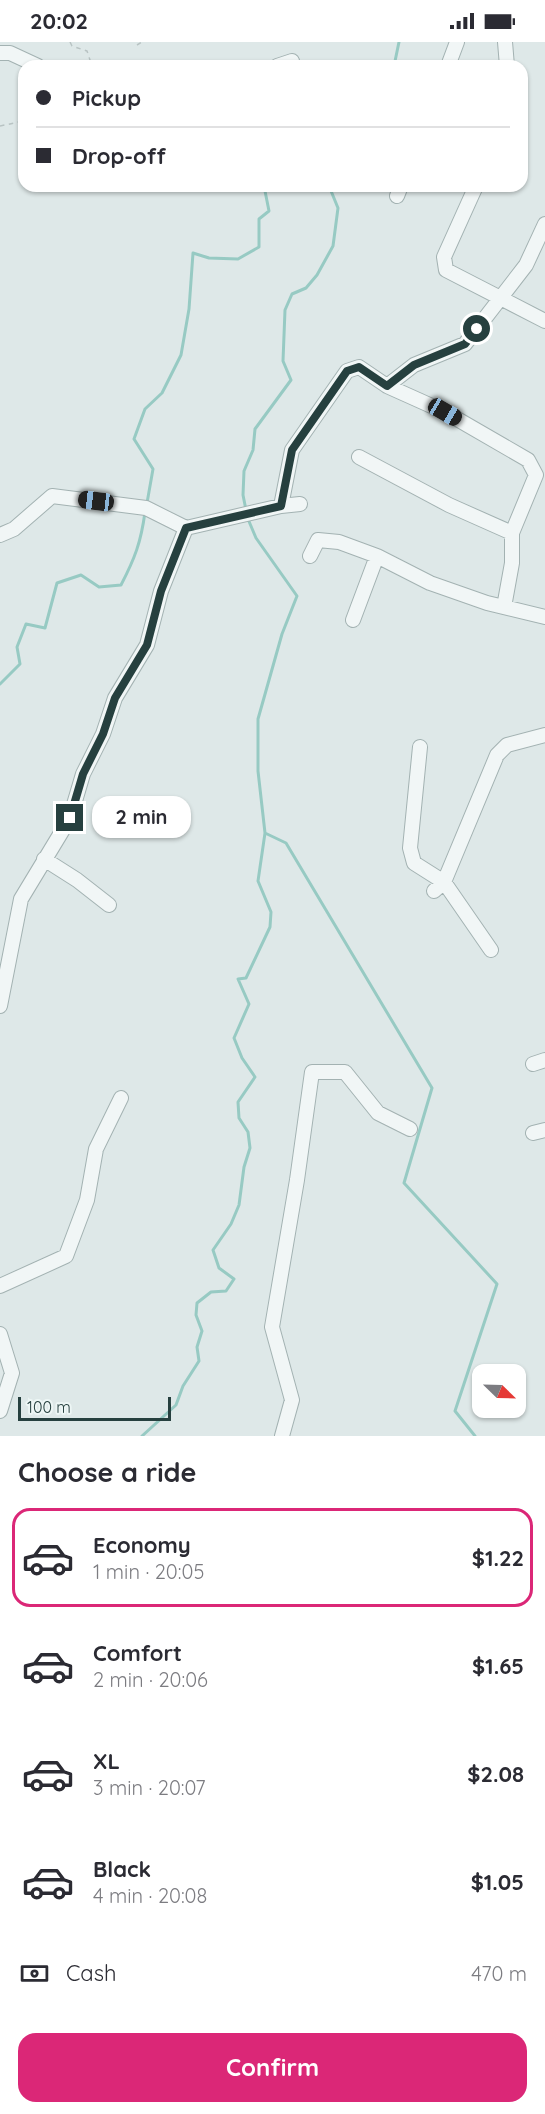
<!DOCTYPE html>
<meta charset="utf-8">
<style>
body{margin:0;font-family:Quicksand,sans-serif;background:#f7f7f7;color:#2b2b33;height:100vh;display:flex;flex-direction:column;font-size:22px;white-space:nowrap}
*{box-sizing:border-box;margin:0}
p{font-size:20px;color:#7c7c81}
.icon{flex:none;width:33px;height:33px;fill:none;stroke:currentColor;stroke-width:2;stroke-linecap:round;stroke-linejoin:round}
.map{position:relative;height:1394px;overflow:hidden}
.panel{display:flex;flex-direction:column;background:#fff;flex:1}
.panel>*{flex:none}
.top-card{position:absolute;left:18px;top:18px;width:510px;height:132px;border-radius:18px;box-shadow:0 2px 4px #0004;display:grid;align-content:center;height:132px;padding:0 18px;background:#fff}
.needle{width:39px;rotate:113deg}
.buttons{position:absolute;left:472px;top:1322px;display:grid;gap:12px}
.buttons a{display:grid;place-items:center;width:54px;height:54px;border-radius:12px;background:#fff;box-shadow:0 2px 4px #0004;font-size:30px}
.scale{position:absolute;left:18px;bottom:15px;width:153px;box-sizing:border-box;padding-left:6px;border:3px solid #26403f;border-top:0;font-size:16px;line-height:21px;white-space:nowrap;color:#26403f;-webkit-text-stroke:4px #edf6f5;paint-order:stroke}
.end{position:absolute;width:27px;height:27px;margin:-14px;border:8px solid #26403f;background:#fff;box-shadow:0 0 0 3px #fff}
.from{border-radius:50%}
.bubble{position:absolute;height:42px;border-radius:18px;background:#fff;box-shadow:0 2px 4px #0004;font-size:20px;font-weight:700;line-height:42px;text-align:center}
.car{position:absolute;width:18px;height:36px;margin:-18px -9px;border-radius:8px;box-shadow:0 0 4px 2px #0007;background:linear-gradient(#222 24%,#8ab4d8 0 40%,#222 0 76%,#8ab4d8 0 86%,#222 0)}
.top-card b{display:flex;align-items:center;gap:21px;height:57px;font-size:22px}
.top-card b+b{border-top:2px solid #e1e1e2}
.top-card i{width:15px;height:15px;background:#2b2b33}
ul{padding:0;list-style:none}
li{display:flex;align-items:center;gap:18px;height:99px;margin:0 12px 9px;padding:0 6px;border:3px solid transparent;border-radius:18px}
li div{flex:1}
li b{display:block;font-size:22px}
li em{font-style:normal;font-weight:700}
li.active{border-color:#db2777}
li>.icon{width:54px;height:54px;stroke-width:1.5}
h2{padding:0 18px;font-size:27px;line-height:72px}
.pay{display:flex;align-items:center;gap:15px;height:66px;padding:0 18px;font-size:22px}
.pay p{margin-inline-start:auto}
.button{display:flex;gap:12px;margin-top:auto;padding:12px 18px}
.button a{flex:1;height:69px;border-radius:18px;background:#db2777;color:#fff;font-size:24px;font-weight:700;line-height:69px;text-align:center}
.status{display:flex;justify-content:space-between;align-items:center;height:42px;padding:0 30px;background:#fff;direction:ltr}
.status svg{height:16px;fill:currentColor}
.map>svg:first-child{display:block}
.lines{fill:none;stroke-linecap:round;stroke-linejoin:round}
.stream{stroke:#97cac3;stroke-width:3}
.minor-casing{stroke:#a3b2b2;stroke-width:16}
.path{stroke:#b8c3c3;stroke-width:1.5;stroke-dasharray:4.5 4.5;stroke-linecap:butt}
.minor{stroke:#f1f6f6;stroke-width:14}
.route{stroke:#26403f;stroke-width:8}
</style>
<div class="status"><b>20:02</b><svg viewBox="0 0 49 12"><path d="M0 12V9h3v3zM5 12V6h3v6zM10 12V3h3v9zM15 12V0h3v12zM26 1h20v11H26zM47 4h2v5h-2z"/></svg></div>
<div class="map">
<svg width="545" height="1394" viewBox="0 0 545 1394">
<rect width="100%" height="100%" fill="#dee8e8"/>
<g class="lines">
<path class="stream" d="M394,24l5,-24
M147,461l6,-34 -19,-30 11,-30 17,-16 19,-38 8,-46 4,-56 16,5 29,1 21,-12v-28l10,-8 -5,-25
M246,468l-3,-15 1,-24 9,-21 2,-21 36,-49 -8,-19 2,-51 7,-16 14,-6 11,-13 16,-29 5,-38 -9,-22
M0,642l20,-20 -3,-17 9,-23 19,4 12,-45 24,-8 18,12 22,-2c14,-27 20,-43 24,-73
M265,791l21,10 146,245 -28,95 93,101 -42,127 20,25
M142,1394l34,-31 7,-19 16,-25 -2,-14 5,-16 -6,-16 1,-12 14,-11 15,-1 8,-12 -15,-11 -6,-18 18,-26 8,-19 5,-38 6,-19 -2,-16 -9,-14 -1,-16 17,-25 -13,-19 -8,-20 15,-34 -11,-25 8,-1 24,-51 1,-15 -13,-31 7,-48 -7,-62v-52l24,-85 15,-38 -41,-58 -8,-19"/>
<g class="minor-casing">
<path id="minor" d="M505,0l2,24
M0,11h10l28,13
M277,24l15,-5
M448,24l9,-24
M476,144l-32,71 2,13 99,51
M397,154l4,-10
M387,344l27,-21 51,-21 61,-79 19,-41
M359,415l90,48 63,28
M281,464l11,-56 55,-79 12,-4 28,19 58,26 83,48 8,15 -24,58v30l-8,44
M0,493l14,-6 38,-33 94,12 40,20
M310,514l8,-16 21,2 38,14
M353,578l24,-64 53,27 57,20 58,14
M420,705l-10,101 4,15 30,19 47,68
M44,817l33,21 32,25
M434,849l10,-9 53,-127 10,-10 38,-10
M0,964l21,-107 49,-81 13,-44 20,-40 12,-36 32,-53 14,-54 25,-63 95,-22 19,-2
M533,1022l12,-4
M533,1091l12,-3
M0,1244l66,-30 21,-56 9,-51 25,-51
M0,1292l12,39 -12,38
M282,1394l10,-36 -20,-73 25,-147 15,-108h33l33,41 32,16"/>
</g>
<path class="path" d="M70,0l2,4 15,5 5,15
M137,3l5,-3
M0,84l24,-5"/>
<use href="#minor" class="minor"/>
</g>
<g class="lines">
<path class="route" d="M70,776l13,-44 20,-40 12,-36 32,-53 14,-54 25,-63 95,-22 11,-56 55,-79 12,-4 28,19 27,-21 51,-21 12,-15"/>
</g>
</svg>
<div class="buttons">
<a><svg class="needle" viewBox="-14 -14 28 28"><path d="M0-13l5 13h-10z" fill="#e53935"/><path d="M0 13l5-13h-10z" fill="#7c7c81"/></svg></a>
</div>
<div class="scale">100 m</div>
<i class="end from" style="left:477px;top:287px"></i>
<i class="end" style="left:70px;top:776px"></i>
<div class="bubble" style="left:92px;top:754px;width:99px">2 min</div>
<i class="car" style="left:445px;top:370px;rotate:120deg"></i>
<i class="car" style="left:96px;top:459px;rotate:277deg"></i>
<div class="top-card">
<b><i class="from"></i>Pickup</b>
<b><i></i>Drop-off</b>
</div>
</div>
<section class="panel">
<h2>Choose a ride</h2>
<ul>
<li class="active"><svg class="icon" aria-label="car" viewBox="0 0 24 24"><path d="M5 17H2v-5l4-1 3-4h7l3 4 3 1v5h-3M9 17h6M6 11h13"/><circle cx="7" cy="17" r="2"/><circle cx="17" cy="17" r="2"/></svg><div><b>Economy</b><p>1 min · 20:05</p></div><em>$1.22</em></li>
<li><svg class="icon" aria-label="car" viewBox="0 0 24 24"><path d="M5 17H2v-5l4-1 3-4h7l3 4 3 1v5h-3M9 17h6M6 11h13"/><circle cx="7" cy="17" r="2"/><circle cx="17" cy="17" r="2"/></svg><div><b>Comfort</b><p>2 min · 20:06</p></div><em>$1.65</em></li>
<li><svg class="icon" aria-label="car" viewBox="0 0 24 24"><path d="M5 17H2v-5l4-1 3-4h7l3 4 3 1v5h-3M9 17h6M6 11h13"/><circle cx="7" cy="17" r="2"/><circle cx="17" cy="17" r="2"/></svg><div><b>XL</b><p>3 min · 20:07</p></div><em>$2.08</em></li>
<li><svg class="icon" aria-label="car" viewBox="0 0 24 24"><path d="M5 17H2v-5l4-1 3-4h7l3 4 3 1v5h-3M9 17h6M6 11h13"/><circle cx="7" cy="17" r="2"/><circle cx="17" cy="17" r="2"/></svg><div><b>Black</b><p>4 min · 20:08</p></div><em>$1.05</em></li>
</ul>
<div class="pay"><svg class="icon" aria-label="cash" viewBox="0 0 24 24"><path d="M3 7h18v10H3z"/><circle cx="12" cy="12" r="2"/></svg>Cash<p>470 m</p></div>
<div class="button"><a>Confirm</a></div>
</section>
